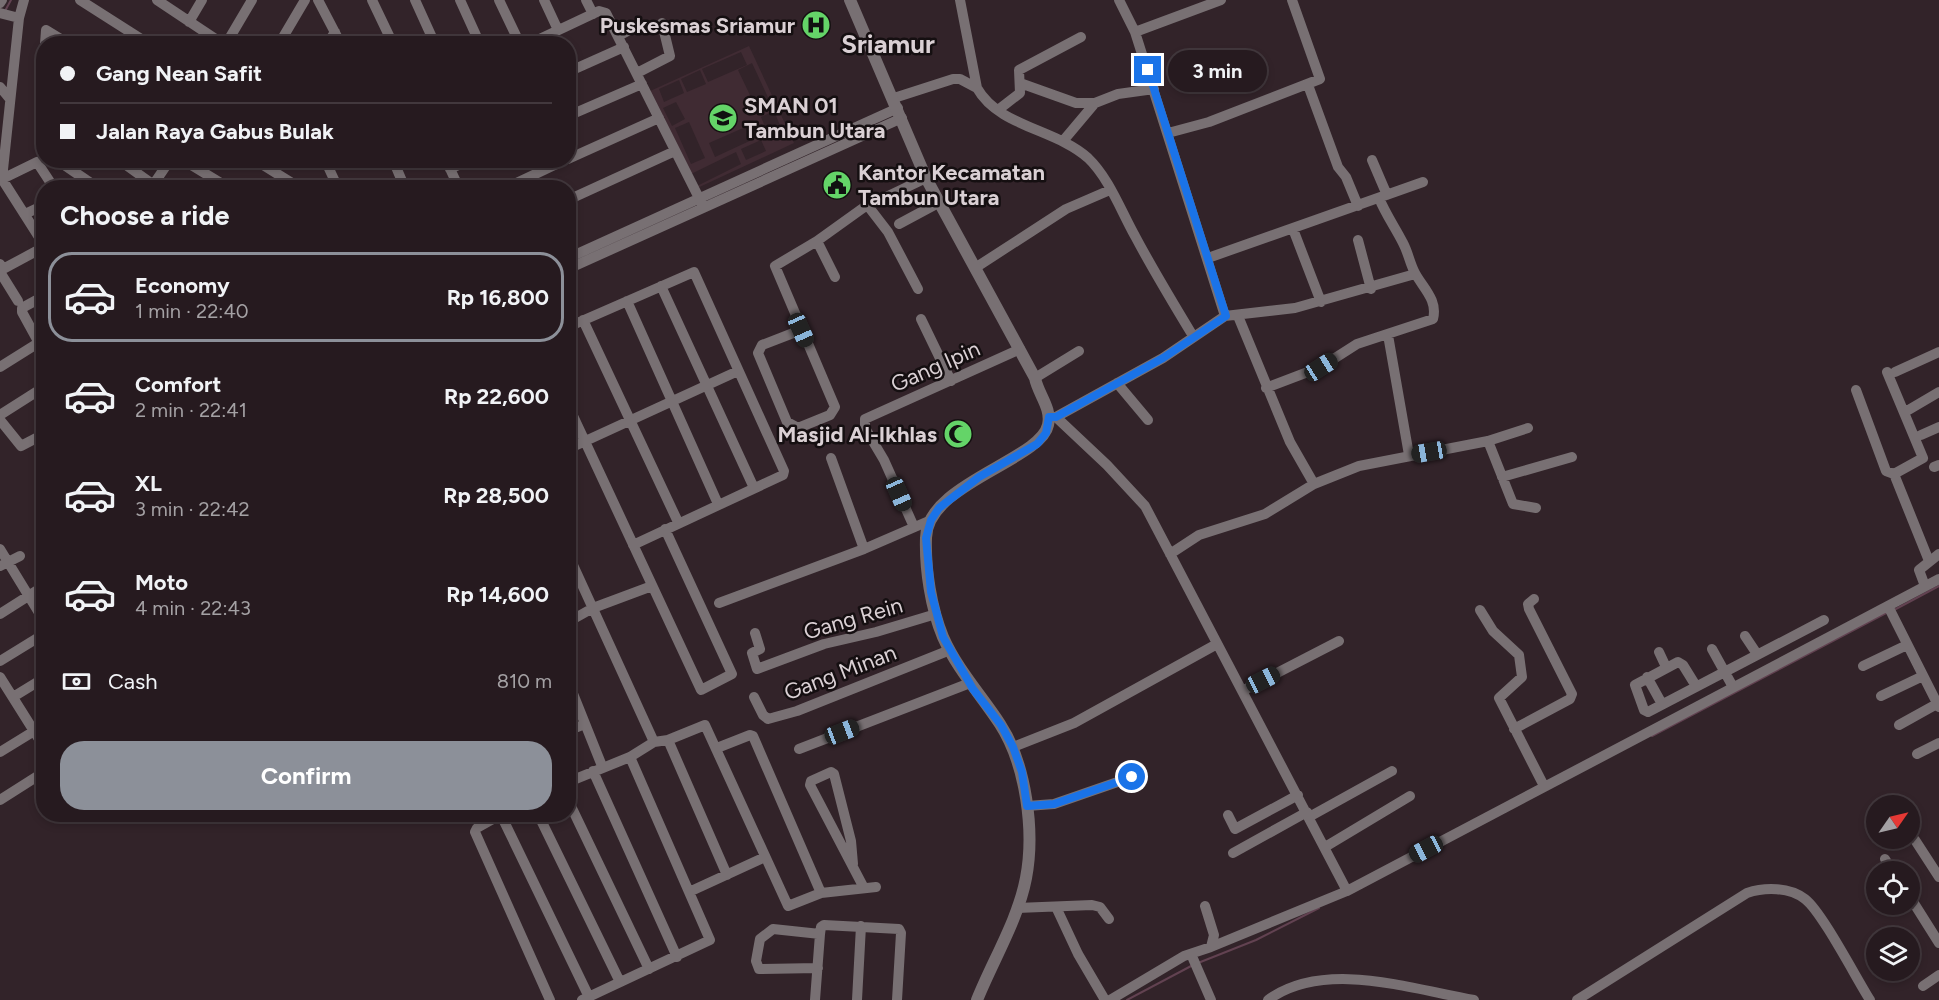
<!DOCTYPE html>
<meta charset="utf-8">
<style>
body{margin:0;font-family:Figtree,sans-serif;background:#2e2328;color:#f1f3f6;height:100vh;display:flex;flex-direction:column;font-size:22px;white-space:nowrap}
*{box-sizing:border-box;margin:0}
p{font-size:20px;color:#a4a1a4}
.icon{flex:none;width:33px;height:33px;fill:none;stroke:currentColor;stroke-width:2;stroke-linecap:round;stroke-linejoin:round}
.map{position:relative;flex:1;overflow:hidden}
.sheet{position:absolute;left:36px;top:180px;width:540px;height:642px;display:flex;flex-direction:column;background:#261a1f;border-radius:24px;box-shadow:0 3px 9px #0003,0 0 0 2px #42383d}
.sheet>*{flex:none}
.guide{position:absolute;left:36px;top:36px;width:540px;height:132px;border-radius:24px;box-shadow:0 3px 9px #0003,0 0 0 2px #42383d;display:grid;align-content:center;height:132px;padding:0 24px;background:#261a1f}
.needle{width:39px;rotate:56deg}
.buttons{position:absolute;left:1866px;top:795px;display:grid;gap:12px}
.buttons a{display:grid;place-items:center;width:54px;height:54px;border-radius:50%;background:#261a1f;box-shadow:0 3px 9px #0003,0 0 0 2px #42383d;font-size:30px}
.end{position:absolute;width:27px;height:27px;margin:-14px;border:8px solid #1a73e8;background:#fff;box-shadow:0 0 0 3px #fff}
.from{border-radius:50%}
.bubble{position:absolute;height:42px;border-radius:21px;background:#261a1f;box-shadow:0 3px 9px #0003,0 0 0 2px #42383d;font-size:20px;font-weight:700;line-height:42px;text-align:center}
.car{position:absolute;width:18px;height:36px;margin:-18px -9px;border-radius:8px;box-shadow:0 0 4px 2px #0007;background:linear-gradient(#222 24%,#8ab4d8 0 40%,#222 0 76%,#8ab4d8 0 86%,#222 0)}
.guide b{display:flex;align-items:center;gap:21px;height:57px;font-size:22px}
.guide b+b{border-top:2px solid #42383d}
.guide i{width:15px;height:15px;background:#f1f3f6}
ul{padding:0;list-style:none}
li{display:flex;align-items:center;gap:18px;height:90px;margin:0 12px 9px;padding:0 12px;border:3px solid transparent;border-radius:24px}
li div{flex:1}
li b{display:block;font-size:22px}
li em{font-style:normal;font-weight:700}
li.selected{border-color:#8c9099}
li>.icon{width:54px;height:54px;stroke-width:1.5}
h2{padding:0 24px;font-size:27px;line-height:72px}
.pay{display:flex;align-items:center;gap:15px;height:66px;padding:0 24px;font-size:22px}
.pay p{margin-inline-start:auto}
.action{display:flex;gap:12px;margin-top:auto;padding:12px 24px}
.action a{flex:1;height:69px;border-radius:24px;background:#8c9099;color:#fff;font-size:24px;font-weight:700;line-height:69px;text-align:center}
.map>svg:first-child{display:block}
.built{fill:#402b33;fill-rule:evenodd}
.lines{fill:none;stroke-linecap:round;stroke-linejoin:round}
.stream{stroke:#624251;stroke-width:2}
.minor{stroke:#787073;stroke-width:10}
.tertiary{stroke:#787073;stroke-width:12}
.route{stroke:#1a73e8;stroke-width:8}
.labels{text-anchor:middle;stroke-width:5;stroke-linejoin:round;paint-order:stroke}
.poi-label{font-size:22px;font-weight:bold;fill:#dad0d4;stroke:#150f11;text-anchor:end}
.street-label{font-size:22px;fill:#dad0d4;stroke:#150f11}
.quarter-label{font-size:26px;font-weight:bold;fill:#dad0d4;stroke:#150f11}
</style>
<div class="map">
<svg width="1939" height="1000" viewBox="0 0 1939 1000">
<rect width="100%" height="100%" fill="#322329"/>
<path class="built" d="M749,46l45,97 -101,47 -45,-98zM741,52l6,13 -39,17 -6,-13zM752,63l21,45 -14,6 -21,-44zM700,70l6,14 -19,8 -6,-13zM679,80l5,13 -20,9 -5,-13zM676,102l9,17 -13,7 -9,-18zM774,111l10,24 -13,6 -10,-24zM689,122l16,36 -14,6 -16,-36zM750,125l6,13 -41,19 -6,-14zM761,140l5,11 -20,9 -5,-11zM736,152l5,12 -44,22 -6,-12z"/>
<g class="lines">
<path class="stream" d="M5,11l6,-11
M1894,610l45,-24
M1652,736l236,-124
M1198,963l58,-23 63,-32
M1127,1000l66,-35"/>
<path class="minor" d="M24,0l-5,18 -17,161 42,66
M80,0l69,44
M157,0l66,44
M318,0l23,44
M372,0l21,44
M415,0l20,44
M460,0l20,44
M499,0l21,44
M544,0l14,30
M586,0l7,14
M960,0l17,88c22,39 79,41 111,70 21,20 33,53 47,78 18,34 38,67 58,100
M0,3l2,-3
M0,13l19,5
M189,22l13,-22
M1135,32l86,-32
M618,36l21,-11
M45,44l1,-14 23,14
M226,44l26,-44
M279,44l26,-44
M327,44l8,-12
M529,44l70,-33 7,2 96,191
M44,69v3
M568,72l56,-25
M637,73l33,-17 -8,-33
M1020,83l56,20h19l23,-9 36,-5
M1308,85l30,82 8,10 12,29
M0,87l10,12
M894,98l59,-19h7l17,9
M998,110l22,-17 -1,-23 62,-33
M568,116l74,-32
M1168,133l41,-11 111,-43 -28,-79
M1063,141l32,-38
M44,145v4
M568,159l91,-41
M57,160l41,28
M119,160l39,28
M183,160l46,28
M255,160l45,28
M325,160l13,28
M393,160l12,28
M446,160l13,28
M1372,160l15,35
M450,169l19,-9
M0,180l37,-18 17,26
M151,188l19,-28
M506,188l59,-28
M568,200l107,-49
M868,206l20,26 30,57
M25,214l19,-9
M899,224l41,-22
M1293,229l28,73
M1358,240l13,49
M817,241l18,36
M568,258l330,-150
M1208,258l215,-76
M0,264l3,5 41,-22
M975,268l91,-59 44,-19
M568,269l334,-151
M0,272l18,29
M661,286l93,202
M627,301l91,203
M1225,316l70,-8 120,-34
M1238,316l52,126 24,42
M921,319l30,62
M583,320l95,202
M568,327l126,-55 90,199 -1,4 -150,70
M801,330l-39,15 -4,8 29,69 11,6 32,-13 5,-8 -60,-141 42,-25 46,-33 63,-30
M1388,335l21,120
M39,343l-17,-31v-4l22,-12
M0,367l43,-27
M1887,372l36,86 -29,16
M1895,372l44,-20
M1035,378l44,-27
M1117,383l31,37
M1266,388l55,-21 36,-23 76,-25c5,-19 -10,-31 -18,-46 -5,-9 -7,-21 -12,-30 -8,-16 -17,-28 -24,-45
M1856,390l30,81 8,3 35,87
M568,405l133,285 31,-16 -67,-145
M1905,412l34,-20
M0,415l44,-28
M1049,417h7l107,-59 62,-42 -90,-284 -16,-32
M1056,417l51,48 38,41 202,385
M0,420l21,26 23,-12
M1921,435l18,-8
M1488,441l25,63 23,4
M568,449l170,-78
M831,458l33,91 67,-29
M1934,467l5,-2
M1502,477l70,-20
M914,527l-30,-67 -19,-32v-9l155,-70
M0,549l44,72
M568,554l86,188
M1170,554l29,-19 66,-21 49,-30 45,-18 129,-25 40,-13
M0,566l20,-10
M1925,586l-6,-16 20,-16
M719,603l145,-54
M1888,606l51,101
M1480,610l13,21 26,24 3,22 -23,21 45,88
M0,614l44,-28
M568,622l25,-14 59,-22
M755,633l5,16 -8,4 5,16 67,-25 52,-12 60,-18
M1745,636l12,18
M1712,649l21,38
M1659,652l7,15
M0,661l44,-27
M1863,666l44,-21
M0,677l44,70
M1647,677l15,27
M568,681l34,85
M1696,686l-13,-21 -5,-3 -43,23 9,25 4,2 176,-92
M1244,690l95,-49
M1881,696l42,-20
M13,697l31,-19
M754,697l9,18 5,4 29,-8 153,-61
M1899,725l38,-21
M1514,729l56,-30 2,-5 -43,-85 -1,-5 6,-5
M568,731l17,-7
M668,740l59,135
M1013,747l61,-24 143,-79
M717,748l33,-13 3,1 68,157
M799,749l171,-66
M0,752l44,-27
M1917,754l22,-11
M593,771l84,186
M568,782l62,-25 24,-15 14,-2 37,-15 83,181 33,-13 55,-6
M0,800l44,-28
M568,800l81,169
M1027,806l27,-2 78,-27
M502,814l-25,14 -2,4 75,168
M538,814l82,168
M501,815l88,182
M1228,815l7,14 63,-34
M1309,817l83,-46
M1915,840l24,37
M1325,847l85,-51
M1233,853l74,-41
M1885,859l8,13
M853,864l-2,-23 -17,-67 -3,-2 -20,9 -1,4 54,103
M689,892l76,-35
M1910,897l29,46
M1205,906l9,29 -3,12
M1056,907l22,47 27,46
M1017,908l75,-3 8,2 9,12
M1191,954l20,46
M818,968l-59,1 -3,-8 4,-22 13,-10 47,5
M1923,986l16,-11
M582,1000l128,-60 -80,-183
M815,1000l5,-66 1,-7 3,-2 75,4 2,4 -4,67
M857,1000l4,-74
M1110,1000l74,-44 27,-9 136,-56 592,-312
M1268,1000c56,-41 143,-11 206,0
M1577,1000l170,-107c18,-6 42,-6 58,6 17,13 51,79 65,101"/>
<path class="tertiary" d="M850,0l76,178 109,200c3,16 17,30 13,47 -7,35 -122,59 -122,113 -1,31 5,70 17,99 14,32 38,58 57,87 26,40 35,107 26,154 -8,42 -33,82 -49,122"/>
</g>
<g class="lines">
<path class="route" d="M1132,777l-78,27 -27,2 -5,-34 -9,-25 -12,-22 -28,-36 -30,-52 -12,-45 -5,-54 5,-18 8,-12 40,-31 58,-33 9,-11 3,-16h7l107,-59 63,-42 -78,-246"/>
</g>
<defs>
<g id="hospital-disc" transform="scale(1.5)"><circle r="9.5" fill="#64d468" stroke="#150f11"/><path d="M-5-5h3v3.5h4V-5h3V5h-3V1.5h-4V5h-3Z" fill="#111"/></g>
<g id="school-disc" transform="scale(1.5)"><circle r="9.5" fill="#64d468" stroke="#150f11"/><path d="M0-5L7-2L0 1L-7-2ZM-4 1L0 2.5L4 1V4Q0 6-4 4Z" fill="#111"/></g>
<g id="civic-disc" transform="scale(1.5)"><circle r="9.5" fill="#64d468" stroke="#150f11"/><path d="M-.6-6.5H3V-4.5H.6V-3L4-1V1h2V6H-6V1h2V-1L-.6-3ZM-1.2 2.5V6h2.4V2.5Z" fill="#111"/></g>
<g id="mosque-disc" transform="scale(1.5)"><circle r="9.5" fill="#64d468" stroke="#150f11"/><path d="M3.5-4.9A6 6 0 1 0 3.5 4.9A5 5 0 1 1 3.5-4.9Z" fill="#111"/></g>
</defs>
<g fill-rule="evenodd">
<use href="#hospital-disc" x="816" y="25"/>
<use href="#school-disc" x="723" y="118"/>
<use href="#civic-disc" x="837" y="185"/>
<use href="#mosque-disc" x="958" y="434"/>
</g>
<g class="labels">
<g class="poi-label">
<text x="795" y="33">Puskesmas Sriamur</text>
<text x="744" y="113" text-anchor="start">SMAN 01<tspan x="744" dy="25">Tambun Utara</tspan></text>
<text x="858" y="180" text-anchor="start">Kantor Kecamatan<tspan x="858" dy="25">Tambun Utara</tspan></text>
<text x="937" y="442">Masjid Al-Ikhlas</text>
</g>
<g class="street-label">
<text transform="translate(935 366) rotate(-24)" y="8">Gang Ipin</text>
<text transform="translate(853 618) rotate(-16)" y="8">Gang Rein</text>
<text transform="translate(840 672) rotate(-21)" y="8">Gang Minan</text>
</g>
<g class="quarter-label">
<text x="888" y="53">Sriamur</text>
</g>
</g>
</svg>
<div class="buttons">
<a><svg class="needle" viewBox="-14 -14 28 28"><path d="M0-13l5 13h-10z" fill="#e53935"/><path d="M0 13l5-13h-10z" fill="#a4a1a4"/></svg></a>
<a><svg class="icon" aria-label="locate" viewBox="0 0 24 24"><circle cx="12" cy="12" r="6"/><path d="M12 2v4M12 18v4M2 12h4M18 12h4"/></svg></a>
<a><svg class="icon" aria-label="layers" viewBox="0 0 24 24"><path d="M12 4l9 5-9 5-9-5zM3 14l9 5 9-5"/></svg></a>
</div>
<i class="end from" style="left:1132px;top:777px"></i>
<i class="end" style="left:1148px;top:70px"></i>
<div class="bubble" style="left:1168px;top:50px;width:99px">3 min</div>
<i class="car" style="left:801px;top:330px;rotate:156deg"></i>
<i class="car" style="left:1321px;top:367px;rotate:58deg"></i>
<i class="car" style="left:1429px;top:452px;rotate:260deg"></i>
<i class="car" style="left:899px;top:494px;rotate:156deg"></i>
<i class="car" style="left:1263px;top:680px;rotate:63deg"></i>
<i class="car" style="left:842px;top:732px;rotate:69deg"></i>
<i class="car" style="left:1426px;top:849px;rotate:242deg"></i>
<div class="guide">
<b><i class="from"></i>Gang Nean Safit</b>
<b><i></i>Jalan Raya Gabus Bulak</b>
</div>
<section class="sheet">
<h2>Choose a ride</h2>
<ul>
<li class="selected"><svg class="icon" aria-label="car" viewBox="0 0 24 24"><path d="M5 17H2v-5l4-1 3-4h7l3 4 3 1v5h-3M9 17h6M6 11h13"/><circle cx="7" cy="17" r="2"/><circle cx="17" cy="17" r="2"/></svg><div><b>Economy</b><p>1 min · 22:40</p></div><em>Rp 16,800</em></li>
<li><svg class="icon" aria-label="car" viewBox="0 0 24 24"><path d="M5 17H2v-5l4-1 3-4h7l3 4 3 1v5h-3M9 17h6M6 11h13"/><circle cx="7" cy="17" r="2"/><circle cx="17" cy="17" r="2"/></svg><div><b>Comfort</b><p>2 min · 22:41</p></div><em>Rp 22,600</em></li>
<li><svg class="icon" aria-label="car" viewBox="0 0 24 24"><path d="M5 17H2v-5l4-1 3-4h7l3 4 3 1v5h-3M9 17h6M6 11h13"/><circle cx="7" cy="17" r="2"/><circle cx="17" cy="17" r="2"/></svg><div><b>XL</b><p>3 min · 22:42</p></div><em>Rp 28,500</em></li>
<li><svg class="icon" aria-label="car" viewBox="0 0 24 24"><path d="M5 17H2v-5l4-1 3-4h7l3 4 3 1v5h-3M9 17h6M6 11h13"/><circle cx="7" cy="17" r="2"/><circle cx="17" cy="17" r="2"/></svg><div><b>Moto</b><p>4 min · 22:43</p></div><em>Rp 14,600</em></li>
</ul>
<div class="pay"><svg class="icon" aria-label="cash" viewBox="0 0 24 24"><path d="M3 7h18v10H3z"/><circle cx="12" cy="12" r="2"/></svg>Cash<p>810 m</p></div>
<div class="action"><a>Confirm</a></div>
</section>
</div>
